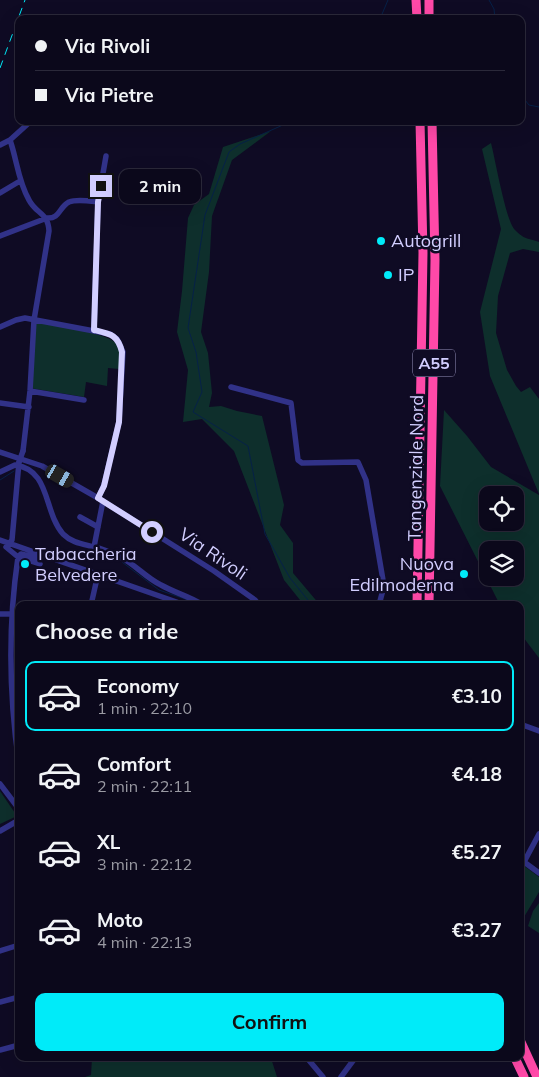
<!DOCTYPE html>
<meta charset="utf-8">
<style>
body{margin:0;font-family:Mulish,sans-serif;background:#191628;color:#f1f3f6;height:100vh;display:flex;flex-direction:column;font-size:19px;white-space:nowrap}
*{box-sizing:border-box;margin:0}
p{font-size:16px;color:#9a9aa3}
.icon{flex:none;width:28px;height:28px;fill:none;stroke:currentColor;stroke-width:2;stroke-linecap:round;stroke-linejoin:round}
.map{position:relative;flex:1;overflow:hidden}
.details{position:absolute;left:15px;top:601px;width:509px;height:460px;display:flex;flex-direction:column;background:#0b081b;border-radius:10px;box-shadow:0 5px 20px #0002,0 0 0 1px #2b293a}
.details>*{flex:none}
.banner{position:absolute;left:15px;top:15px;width:510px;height:110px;border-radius:10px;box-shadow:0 5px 20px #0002,0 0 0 1px #2b293a;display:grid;align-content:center;height:110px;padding:0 20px;background:#0b081b}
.controls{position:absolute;left:479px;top:486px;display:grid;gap:10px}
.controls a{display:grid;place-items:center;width:45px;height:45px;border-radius:10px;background:#0b081b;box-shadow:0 5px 20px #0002,0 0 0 1px #2b293a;font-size:25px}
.end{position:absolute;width:22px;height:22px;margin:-11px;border:6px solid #d2ceff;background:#111;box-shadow:0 0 0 2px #111}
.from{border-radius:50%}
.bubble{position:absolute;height:35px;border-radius:10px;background:#0b081b;box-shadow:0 5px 20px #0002,0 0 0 1px #2b293a;font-size:16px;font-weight:700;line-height:35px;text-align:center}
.car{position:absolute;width:15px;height:30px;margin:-15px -8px;border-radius:6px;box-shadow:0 0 4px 1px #0007;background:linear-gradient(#222 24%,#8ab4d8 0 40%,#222 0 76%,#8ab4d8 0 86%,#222 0)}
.banner b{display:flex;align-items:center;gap:18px;height:48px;font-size:19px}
.banner b+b{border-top:1px solid #2b293a}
.banner i{width:12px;height:12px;background:#f1f3f6}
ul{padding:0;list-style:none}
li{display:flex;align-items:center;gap:15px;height:70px;margin:0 10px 8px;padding:0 10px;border:2px solid transparent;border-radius:10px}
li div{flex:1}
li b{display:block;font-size:19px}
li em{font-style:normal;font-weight:700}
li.active{border-color:#00ebf9}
li>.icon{width:45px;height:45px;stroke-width:1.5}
h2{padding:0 20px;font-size:22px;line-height:60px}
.action{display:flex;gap:10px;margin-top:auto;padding:10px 20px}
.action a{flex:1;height:58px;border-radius:10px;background:#00ebf9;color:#111;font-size:20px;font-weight:700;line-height:58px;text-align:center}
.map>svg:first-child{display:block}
.green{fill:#0e2f2c;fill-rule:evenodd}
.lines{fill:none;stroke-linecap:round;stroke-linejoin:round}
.stream{stroke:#062148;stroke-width:1}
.minor{stroke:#313288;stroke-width:5.5}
.highway{stroke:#ff49a8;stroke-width:9}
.rail{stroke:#00ebf9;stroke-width:1;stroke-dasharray:8 6;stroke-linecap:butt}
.minor-bridge{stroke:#313288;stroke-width:5.5}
.route{stroke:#d2ceff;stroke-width:6}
.poi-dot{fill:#00ebf9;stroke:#0f0b24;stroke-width:2}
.labels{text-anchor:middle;stroke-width:5;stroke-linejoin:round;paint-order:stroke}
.shield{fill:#0f0b24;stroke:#9894bd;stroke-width:1}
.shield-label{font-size:16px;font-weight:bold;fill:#d2ceff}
.poi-label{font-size:18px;fill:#d2ceff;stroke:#0f0b24;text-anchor:start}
.street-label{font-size:18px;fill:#d2ceff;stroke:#0f0b24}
</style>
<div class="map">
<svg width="539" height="1077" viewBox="0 0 539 1077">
<rect width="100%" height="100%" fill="#0f0b24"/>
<path class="green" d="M271,131l-39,29 -20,56 -3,56 -8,60 7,21 4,40 -3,14 12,-1 16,5 25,5 22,89 -4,20 13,18v30l27,32h-16l-20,-25 -50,-129 -32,-32 -19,3 5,-52 -11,-38 5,-41 6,-73 6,-13 15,-11 14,-47z
M491,143c4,15 15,79 24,87 10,10 13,8 24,12v10l-16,-3 -13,4 -12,43 -2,37 11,37 9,16 5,6 9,-5 9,12v95l-49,-118 -10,-64 21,-83 -19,-80z
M34,320c16,4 72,13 82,23 5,6 3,18 3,26l-11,-1 -1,18 -21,-4 -2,15 -54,-9z
M444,410l23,26 24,31 48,28v163l-19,-25v-28h-20l-60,-119zM488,495h27v27h-27zM488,550h27v28h-27z
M0,791l17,25 -17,8z
M520,863l19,14v15l-18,30z
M539,903v30l-11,-7 5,-15z
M92,1058h179l6,19h-192l6,-2z"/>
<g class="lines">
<path class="stream" d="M489,0l5,9 1,10
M380,19l8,-19
M521,95l8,10 10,2
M292,121l-52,23 -11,8 -24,63 -17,113 8,24 6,40 -9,20 55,34 17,88 25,44 22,27
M0,480l14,-9
M122,562l37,28 32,11"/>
<path class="minor" d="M10,140c7,20 8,41 19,60 7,14 19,12 20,31l-15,89 -4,71 -7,60
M0,145l10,-5 21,-19
M0,193l20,-12
M0,236l47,-18c13,1 12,-11 22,-16 8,-3 20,-1 29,0
M0,327l16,-7 9,-2 85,16 7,5 6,13 -4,70 -15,63 -6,13
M94,331l4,-129 8,-46
M231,387l60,16 7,57 4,3 56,-1 8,18 18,106 -5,19
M30,391l54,9
M0,403l29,4
M0,452l42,14 56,32 116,73 41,29 4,5
M19,462l-7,78 -6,7 12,10 22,7
M0,472l15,-7c36,5 28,46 48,69 9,9 20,10 31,13 9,2 18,6 26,10 15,7 26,21 41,28 14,8 28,11 42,20
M80,517l18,10
M0,540l185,65
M94,547l9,-46
M18,557c-10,68 -9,139 1,207
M18,557l3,-3 16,4 5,-3
M91,605l7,-31
M0,614h13
M520,724l19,7
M0,784l19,25
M0,831l19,-11
M520,859l19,14
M524,862l15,-28
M0,951l19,-6
M0,1002l19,-5
M0,1050l19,-5
M307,1058l16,19
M341,1077l14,-19"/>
<path class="highway" d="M416,0l1,19
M429,0v19
M417,605l6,-352 -3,-132
M429,605l6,-345 -3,-139
M520,1040l17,37
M515,1058l9,19"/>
<path class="rail" d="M0,68l25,-68"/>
<path class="minor-bridge" d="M19,462l4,-11"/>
</g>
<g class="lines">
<path class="route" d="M101,186l-3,16 -4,128c17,4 24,5 28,22l-3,70 -15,64 -6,12 54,34"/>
</g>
<g class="poi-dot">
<circle cx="381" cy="241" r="5"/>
<circle cx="388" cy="275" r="5"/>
<circle cx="25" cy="564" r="5"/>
<circle cx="464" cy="574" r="5"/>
</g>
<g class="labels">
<rect class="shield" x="413" y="349.5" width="42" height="27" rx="4"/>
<g class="shield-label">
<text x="434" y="369">A55</text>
</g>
<g class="poi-label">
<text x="391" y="247">Autogrill</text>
<text x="398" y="281">IP</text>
<text x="35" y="560">Tabaccheria<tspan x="35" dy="21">Belvedere</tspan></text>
<text x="454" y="570" text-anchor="end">Nuova<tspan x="454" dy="21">Edilmoderna</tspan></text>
</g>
<g class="street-label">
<text transform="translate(416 468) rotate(-89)" y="6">Tangenziale Nord</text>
<text transform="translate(213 554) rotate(34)" y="6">Via Rivoli</text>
</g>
</g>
</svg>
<div class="controls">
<a><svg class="icon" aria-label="locate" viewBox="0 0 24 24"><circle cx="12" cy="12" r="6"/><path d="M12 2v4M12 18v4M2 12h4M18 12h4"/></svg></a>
<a><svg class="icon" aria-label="layers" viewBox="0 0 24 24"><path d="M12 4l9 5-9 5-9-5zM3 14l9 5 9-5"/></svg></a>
</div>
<i class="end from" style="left:152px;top:532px"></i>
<i class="end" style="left:101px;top:186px"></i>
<div class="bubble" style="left:119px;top:169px;width:82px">2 min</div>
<i class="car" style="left:60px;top:476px;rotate:120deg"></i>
<div class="banner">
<b><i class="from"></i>Via Rivoli</b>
<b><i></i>Via Pietre</b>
</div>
<section class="details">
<h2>Choose a ride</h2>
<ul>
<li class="active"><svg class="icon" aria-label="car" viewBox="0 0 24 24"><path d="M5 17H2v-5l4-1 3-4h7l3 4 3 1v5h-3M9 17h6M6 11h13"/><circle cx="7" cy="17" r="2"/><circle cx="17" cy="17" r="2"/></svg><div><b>Economy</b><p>1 min · 22:10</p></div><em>€3.10</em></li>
<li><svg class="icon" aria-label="car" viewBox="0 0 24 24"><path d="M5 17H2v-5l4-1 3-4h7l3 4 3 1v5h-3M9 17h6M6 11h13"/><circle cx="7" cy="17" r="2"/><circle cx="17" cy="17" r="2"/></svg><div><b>Comfort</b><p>2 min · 22:11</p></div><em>€4.18</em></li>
<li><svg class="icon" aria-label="car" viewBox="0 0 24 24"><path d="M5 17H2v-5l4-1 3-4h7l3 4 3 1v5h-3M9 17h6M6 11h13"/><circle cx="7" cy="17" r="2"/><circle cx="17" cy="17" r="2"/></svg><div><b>XL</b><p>3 min · 22:12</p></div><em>€5.27</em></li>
<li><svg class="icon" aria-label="car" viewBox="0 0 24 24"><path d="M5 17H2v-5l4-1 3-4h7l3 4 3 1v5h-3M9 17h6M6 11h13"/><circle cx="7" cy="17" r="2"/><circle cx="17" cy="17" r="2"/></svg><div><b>Moto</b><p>4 min · 22:13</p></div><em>€3.27</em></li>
</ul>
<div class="action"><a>Confirm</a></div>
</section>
</div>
